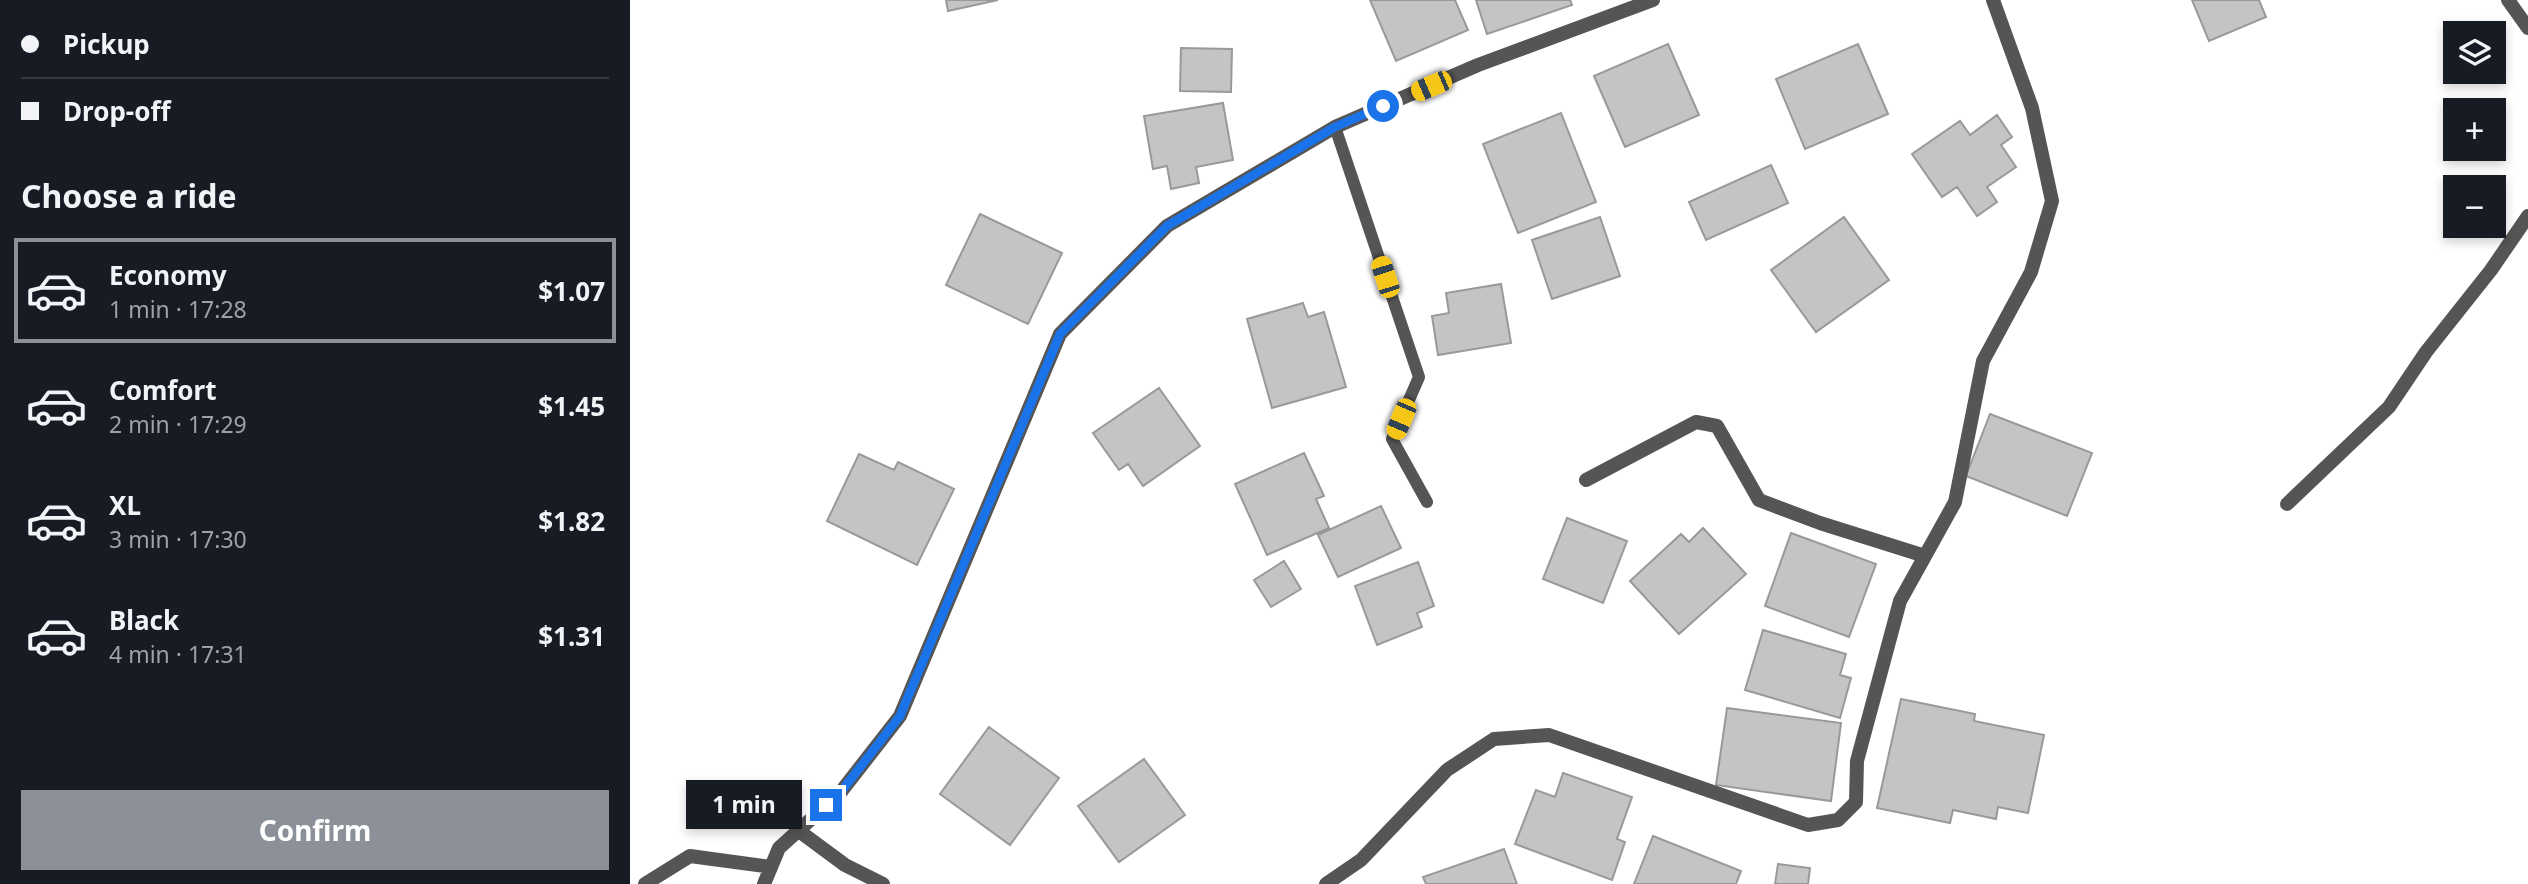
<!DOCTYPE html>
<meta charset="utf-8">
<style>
body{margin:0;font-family:"Noto Sans",sans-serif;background:#242831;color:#f1f3f6;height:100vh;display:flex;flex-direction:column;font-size:26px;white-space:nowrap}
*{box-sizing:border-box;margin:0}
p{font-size:23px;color:#9ea1a6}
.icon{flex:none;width:38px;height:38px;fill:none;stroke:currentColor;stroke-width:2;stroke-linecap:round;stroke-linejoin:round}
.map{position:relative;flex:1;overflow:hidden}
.drawer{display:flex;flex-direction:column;background:#171b24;width:630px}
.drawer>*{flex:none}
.hud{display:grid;align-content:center;height:154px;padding:0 21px;background:#171b24}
.controls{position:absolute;left:1813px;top:21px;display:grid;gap:14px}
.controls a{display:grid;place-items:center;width:63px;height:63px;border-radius:0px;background:#171b24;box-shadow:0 4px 10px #0003;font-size:35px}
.end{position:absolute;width:32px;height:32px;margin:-16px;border:9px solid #1a73e8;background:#fff;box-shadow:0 0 0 4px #fff}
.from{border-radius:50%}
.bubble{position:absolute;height:49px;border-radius:0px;background:#171b24;box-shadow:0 4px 10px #0003;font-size:23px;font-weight:700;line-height:49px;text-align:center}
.car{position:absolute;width:21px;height:42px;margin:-21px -10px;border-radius:9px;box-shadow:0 0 5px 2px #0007;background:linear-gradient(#f5c518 24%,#345 0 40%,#f5c518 0 76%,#345 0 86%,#f5c518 0)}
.hud b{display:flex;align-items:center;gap:24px;height:66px;font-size:26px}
.hud b+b{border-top:2px solid #363941}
.hud i{width:18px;height:18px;background:#f1f3f6}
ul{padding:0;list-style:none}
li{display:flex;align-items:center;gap:21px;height:105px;margin:0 14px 10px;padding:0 7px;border:4px solid transparent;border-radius:0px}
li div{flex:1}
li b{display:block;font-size:26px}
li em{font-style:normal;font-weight:700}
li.active{border-color:#8c9099}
li>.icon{width:63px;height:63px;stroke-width:1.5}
h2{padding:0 21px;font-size:32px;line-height:84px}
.cta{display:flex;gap:14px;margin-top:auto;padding:14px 21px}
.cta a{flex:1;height:80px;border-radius:0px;background:#8c9099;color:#fff;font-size:28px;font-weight:700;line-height:80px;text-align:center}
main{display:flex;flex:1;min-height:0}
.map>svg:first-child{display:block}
.building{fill:#c4c4c4;stroke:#999;stroke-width:2}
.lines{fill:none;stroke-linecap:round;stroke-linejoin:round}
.lane{stroke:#555;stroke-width:12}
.street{stroke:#555;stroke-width:14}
.route{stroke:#1a73e8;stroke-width:9}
</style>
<main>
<section class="drawer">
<div class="hud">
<b><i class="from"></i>Pickup</b>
<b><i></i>Drop-off</b>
</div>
<h2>Choose a ride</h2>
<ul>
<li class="active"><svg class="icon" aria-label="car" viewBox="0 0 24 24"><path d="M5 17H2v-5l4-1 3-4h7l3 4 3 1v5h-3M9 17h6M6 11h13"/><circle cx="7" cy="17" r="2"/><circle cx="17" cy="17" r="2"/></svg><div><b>Economy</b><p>1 min · 17:28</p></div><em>$1.07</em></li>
<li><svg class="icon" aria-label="car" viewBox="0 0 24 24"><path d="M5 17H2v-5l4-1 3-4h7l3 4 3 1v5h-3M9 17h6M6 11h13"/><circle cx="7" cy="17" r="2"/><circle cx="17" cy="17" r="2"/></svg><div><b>Comfort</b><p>2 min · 17:29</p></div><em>$1.45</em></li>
<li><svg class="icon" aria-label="car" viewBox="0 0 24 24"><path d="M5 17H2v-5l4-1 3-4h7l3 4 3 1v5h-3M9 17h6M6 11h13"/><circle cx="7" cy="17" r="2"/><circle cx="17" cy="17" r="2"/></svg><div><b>XL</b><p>3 min · 17:30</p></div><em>$1.82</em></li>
<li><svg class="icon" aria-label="car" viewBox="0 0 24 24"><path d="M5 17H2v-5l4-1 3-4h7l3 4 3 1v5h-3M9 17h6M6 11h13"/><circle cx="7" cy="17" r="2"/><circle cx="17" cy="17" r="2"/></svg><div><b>Black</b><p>4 min · 17:31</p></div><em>$1.31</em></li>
</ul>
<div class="cta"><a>Confirm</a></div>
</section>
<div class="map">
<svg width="1898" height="884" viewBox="0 0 1898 884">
<rect width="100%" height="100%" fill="#fff"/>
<path class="building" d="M316,0h52l-50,11z
M740,0h85l13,30 -72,31z
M846,0h94l2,5 -85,29z
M1562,0h67l7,17 -57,24z
M1038,44l31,71 -74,32 -31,-71z
M1228,44l30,70 -83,35 -29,-70z
M551,48l51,1 -1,43 -51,-1z
M593,103l10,57 -37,7 3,16 -28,6 -4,-23 -14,3 -9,-53z
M931,113l35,89 -78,31 -35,-89z
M1367,115l15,22 -11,8 15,22 -29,20 10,15 -20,14 -20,-29 -15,10 -30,-43 48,-33 10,14z
M1141,165l17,38 -82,37 -17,-38z
M350,214l82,39 -34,71 -82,-39z
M970,217l20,59 -68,23 -20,-59z
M1214,217l45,63 -73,52 -45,-62z
M871,284l10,59 -73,12 -6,-39 17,-3 -3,-20z
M673,303l5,14 16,-5 22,75 -74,21 -25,-89z
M529,388l41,58 -57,40 -15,-22 -9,6 -26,-37z
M1360,414l102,39 -25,63 -101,-40z
M674,453l20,43 -8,3 13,29 -62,27 -32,-71z
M229,454l35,16 4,-8 56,27 -37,76 -90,-44z
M751,506l20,42 -63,29 -20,-42z
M937,518l60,23 -24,62 -60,-24z
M1073,528l43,46 -67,60 -49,-53 51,-47 8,8z
M1161,533l85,31 -27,73 -84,-31z
M654,561l17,28 -30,18 -17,-27z
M788,562l16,44 -17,7 5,14 -45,18 -22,-59z
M1133,630l83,24 -6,21 11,3 -11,40 -95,-28z
M1271,699l74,15 -1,7 70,14 -16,78 -30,-6 -2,12 -43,-9 -3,13 -73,-15z
M1097,708l114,15 -10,78 -115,-16z
M359,727l70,51 -49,67 -70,-51z
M514,759l41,56 -66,47 -41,-56z
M933,773l69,24 -15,42 8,3 -13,38 -97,-36 21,-54 19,7z
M1023,836l88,35 -5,13h-102z
M874,849l13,35h-91l-3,-7z
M1148,864l32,4 -2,16h-33z"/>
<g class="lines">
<path class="lane" d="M705,127l84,250 -27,62 35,63"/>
<path class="street" d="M1878,0l20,28
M956,480l110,-58 21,4 42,74 61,23 105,33
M1657,504l102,-97 37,-55 65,-82 37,-54
M169,831l46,34 38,19
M15,884l45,-28 81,11
M134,884l15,-36 61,-55 60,-77 160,-382 107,-108 168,-99 143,-62 175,-65
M696,884l35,-24 86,-90 47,-31 55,-4 259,90 30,-5 18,-18 1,-41 43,-160 55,-99 28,-141 48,-89 21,-71 -20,-93 -39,-108"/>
</g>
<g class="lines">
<path class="route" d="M196,805l14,-12 60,-77 160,-382 107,-108 168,-99 48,-21"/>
</g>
</svg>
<div class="controls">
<a><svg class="icon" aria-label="layers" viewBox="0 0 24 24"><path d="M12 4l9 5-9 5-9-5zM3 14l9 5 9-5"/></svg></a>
<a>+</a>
<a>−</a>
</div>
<i class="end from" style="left:753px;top:106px"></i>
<i class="end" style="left:196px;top:805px"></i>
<div class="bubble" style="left:56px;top:780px;width:116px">1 min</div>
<i class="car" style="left:801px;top:86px;rotate:247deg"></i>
<i class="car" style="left:755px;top:277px;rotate:342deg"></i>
<i class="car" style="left:771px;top:419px;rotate:203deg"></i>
</div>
</main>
